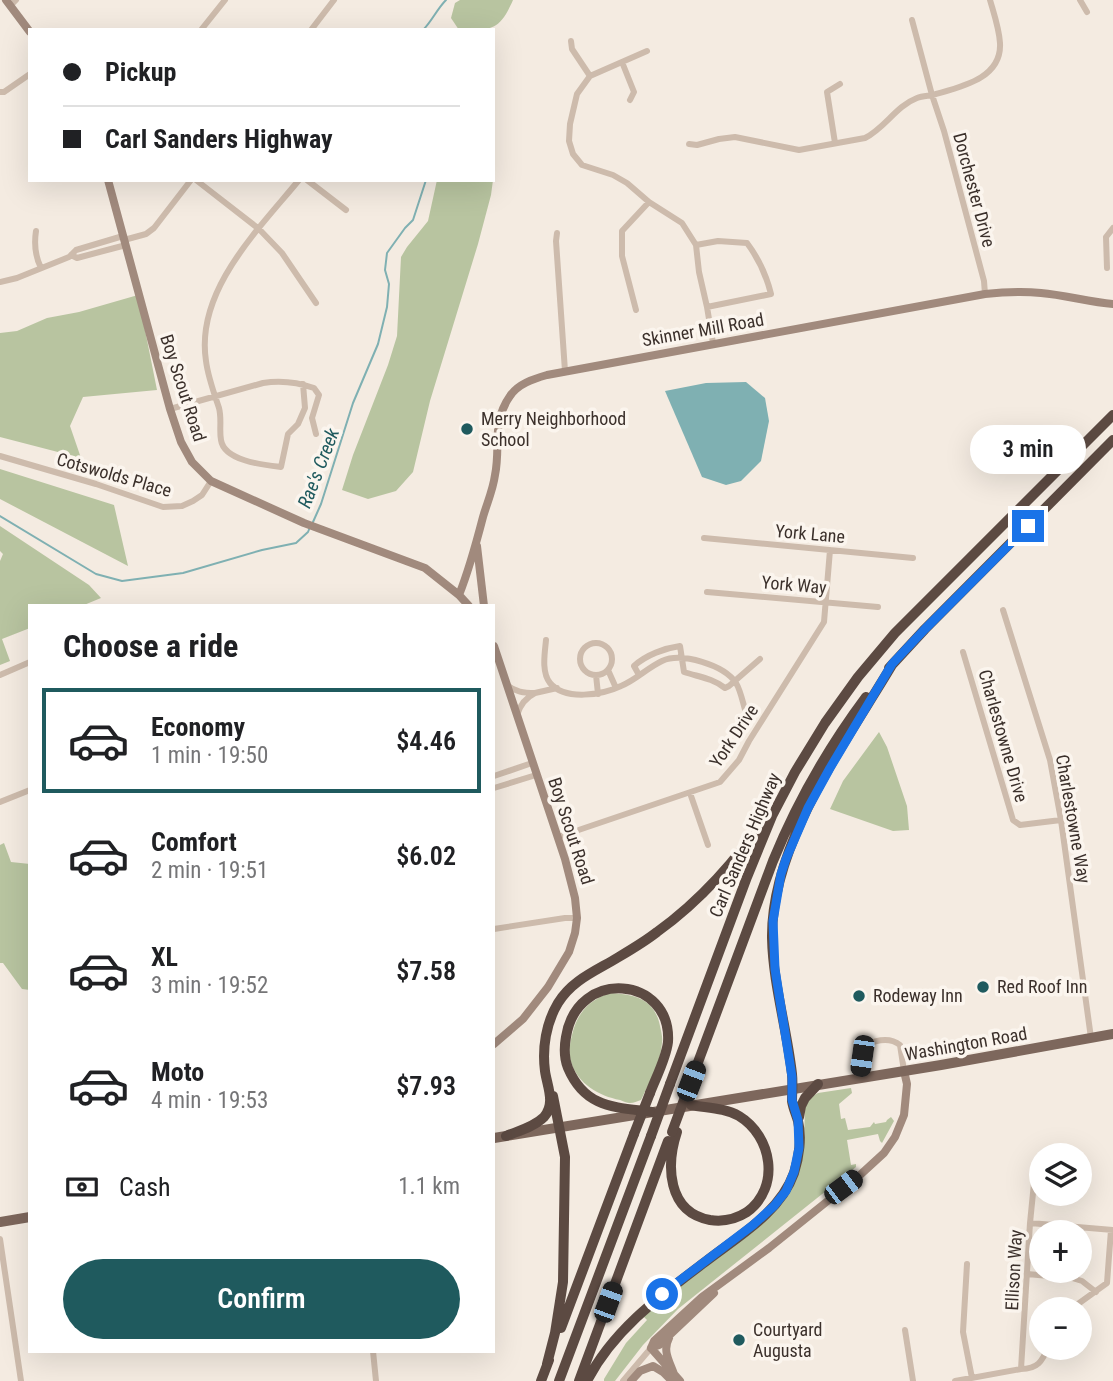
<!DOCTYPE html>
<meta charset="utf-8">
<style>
body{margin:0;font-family:"Roboto Condensed",sans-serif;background:#f6f6f6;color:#202124;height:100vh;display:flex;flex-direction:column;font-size:26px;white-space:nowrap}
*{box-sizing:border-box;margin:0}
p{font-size:23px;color:#757577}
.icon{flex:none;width:38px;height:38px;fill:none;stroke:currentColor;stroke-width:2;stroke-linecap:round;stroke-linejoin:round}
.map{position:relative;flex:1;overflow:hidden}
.details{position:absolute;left:28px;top:604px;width:467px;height:749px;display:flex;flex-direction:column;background:#fff;border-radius:0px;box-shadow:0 7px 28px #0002}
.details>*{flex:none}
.guide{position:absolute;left:28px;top:28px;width:467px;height:154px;border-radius:0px;box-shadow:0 7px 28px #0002;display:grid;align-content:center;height:154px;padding:0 35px;background:#fff}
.controls{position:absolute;left:1029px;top:1143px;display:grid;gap:14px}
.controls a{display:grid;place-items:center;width:63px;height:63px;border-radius:50%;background:#fff;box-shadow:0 7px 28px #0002;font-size:35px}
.end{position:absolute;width:32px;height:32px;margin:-16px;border:9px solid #1a73e8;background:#fff;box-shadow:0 0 0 4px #fff}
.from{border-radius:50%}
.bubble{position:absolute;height:49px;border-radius:24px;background:#fff;box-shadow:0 7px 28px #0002;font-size:23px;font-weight:600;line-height:49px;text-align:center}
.car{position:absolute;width:21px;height:42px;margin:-21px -10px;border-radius:9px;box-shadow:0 0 5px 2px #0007;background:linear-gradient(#222 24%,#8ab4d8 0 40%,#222 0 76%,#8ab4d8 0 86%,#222 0)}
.guide b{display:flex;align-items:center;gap:24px;height:66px;font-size:26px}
.guide b+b{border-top:2px solid #e0e0e0}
.guide i{width:18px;height:18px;background:#202124}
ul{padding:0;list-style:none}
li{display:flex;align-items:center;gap:21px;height:105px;margin:0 14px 10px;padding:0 21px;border:4px solid transparent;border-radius:0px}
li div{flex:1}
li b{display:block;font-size:26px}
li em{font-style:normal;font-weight:600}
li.on{border-color:#1f5a5e}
li>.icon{width:63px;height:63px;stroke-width:1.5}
h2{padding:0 35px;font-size:32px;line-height:84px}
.pay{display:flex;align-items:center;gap:18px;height:77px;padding:0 35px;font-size:26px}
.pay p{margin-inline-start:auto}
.primary-button{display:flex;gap:14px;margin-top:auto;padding:14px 35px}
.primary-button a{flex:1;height:80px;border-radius:42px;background:#1f5a5e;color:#fff;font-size:28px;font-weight:600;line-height:80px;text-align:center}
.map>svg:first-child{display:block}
.green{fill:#b8c4a0}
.water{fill:#7fb0b2}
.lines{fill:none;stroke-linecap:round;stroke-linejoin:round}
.stream{stroke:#7fb0b2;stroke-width:2}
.street{stroke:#cdbbac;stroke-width:6}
.secondary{stroke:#a18a7d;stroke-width:8}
.primary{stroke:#7d675c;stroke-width:10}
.highway{stroke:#5c4a42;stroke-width:10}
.highway-bridge{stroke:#5c4a42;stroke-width:10}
.route{stroke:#1a73e8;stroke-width:9}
.poi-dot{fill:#1f5a5e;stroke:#fbf5ee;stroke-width:2.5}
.labels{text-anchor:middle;stroke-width:7;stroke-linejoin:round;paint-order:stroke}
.street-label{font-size:18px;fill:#3b302b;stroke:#fbf5ee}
.poi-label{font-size:18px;fill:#3b302b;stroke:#fbf5ee;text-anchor:start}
.water-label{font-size:19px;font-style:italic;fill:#1f5a5e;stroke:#fbf5ee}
</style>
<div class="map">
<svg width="1113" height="1381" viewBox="0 0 1113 1381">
<rect width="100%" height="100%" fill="#f4ebe1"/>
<path class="green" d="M460,0h53c-14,32 -22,30 -54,30l-8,-12 4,-15z
M437,180h56l-2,15 -13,49 -48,157 -17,71 -17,19 -28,8 -26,-9 11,-35 35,-90 9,-29 4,-79 6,-10 21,-26z
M138,295l19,95 -74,7 -13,29 11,32 -81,-21v-104l17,-2 30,-13 32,-6z
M0,469l114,36 14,61 -128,-67z
M0,526l89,59 12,13 -17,7 -54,1v22l-28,11 8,22 -10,4v-104l3,-7 -3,-3z
M879,732l8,15 20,59 2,24 -16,1 -63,-22 13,-28z
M4,843l7,19 19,2v126l-8,-1 -19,-26h-3v-118z
M610,993c24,1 45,6 50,33 1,5 3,12 2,17 -1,19 -13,40 -21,57 -4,1 -7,3 -11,3 -3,0 -7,-2 -10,-3 -21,-4 -42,-16 -49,-38 -3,-8 -1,-19 1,-27 5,-22 17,-35 38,-42z
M851,1088l1,5 -13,11 2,15 4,-1 3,12 22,-3 4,-5 1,2 11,-2 1,-2 4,-3 3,4 -12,22 -2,-2 -2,-7 -31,6 4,25 5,-1v3l-178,142 -35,36 -28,36h-11v-2l22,-36 21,-23 -4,-4 139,-113 22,-62 1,-36 8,-9 5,-3z"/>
<path class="water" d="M746,382l19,16 4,23 -8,40 -20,20 -15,4 -24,-8 -37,-86 41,-8z"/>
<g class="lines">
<path class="stream" d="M423,30c9,-9 14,-21 23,-30
M0,516l96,58 26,7 61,-8 79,-23 34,-7 12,-11 2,-5
M313,522l8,-18 32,-101 25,-59 9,-37 2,-23 -4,-14 2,-17 18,-25 8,-8 13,-40"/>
<path class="street" d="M1080,0l7,12
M11,5l5,-5
M912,20l20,75 12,36 40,150 1,13
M201,30l24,-30
M311,30l23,-30
M571,41l1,8 18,27
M647,51l-57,25 -13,18 -7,30 -1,17 4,13 9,11 31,10 14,8 22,19 33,21 14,22 3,27 8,35 6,36
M622,62l12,30 -4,8
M0,92h4l26,-18
M835,143l-8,-51 13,-8
M689,144l8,1 22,-6 16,-2 64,13 66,-12c20,-10 31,-32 52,-40 5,-2 11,-2 16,-3 27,-8 69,-16 67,-52 -1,-15 -6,-29 -10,-43
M196,180l63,49 23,24 34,50
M299,180c-41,50 -104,111 -93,181 2,16 8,32 13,47 3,11 0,22 2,32 3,21 43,25 60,27l7,-33 10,-10 7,-16 -2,-24
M307,180l39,30
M36,231c-2,13 -1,25 5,37
M557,233l-1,8 9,130
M124,240l22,-6 8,-6 37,-48
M696,245l22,-4 29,2c12,16 19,31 24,51l-64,13
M71,255l6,3 49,-13
M1107,268l-1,-31 7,-9
M0,282l17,-4 52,-21 7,-7 47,-14
M636,310l-14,-54v-25l27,-29
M170,409l93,-26c18,-3 34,-1 51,5l5,7 -7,23 4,16
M0,456l96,28 67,23 19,-1 11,-5 9,-6 9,-14
M704,538l209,20
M707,592l171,15
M1003,610l47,150 11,60 30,218
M546,640c-1,12 -5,32 4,43 15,18 52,12 71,3 15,-6 26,-18 41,-25 20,-9 62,4 74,22 5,8 7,21 10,30
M580 659a16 16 0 1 1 32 0a16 16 0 1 1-32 0Z
M963,652l50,168 7,5 41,-5
M608,670l8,18
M0,675l30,-13
M596,675l2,19
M639,675l-5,-9c12,-11 31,-18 46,-20l4,26c15,5 28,6 41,16l4,-2 31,-27
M507,685c8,7 17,8 28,8 -10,5 -15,12 -18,22
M535,693l22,-5
M494,776l38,-13
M494,788l42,-13
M690,793l18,52
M0,802l30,-12
M558,837l162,-55 19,-22 10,-19 75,-119 6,-72
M494,929l71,-11h12
M859,1078l3,-22 -1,-7c11,-9 28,-13 39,-4l4,26
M1030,1223l83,7
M0,1239l21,142
M967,1264l-4,68 9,46
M1027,1274l45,4 10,3 14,11
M1071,1309l36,-26 4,-53
M905,1330l8,51
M373,1351l3,30
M1021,1369l9,-146 5,-50
M623,1381l28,-33
M955,1381l66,-12c17,0 21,-8 27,-21"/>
<path class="secondary" d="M6,0l24,32
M108,180l62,229 11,33 11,20 19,19 93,42 121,45 34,27 10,11
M477,546l7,60
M459,595c10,-25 17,-51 24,-78 4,-14 10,-27 12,-42 6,-28 -4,-52 15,-79 8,-12 23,-17 37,-21l438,-81c19,-2 37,-3 56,-1 24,2 48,9 72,11
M494,646l71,213 10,39 2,20 -2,15 -6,19 -21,35 -25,32 -29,25
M669,1338c-7,13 1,24 5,36
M651,1348l3,-7 48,-44 67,-49 91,-73 24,-22 11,-16 9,-22 3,-31 -3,-13
M651,1348l8,-3 55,-52
M651,1348l29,33
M631,1381l9,-10 13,-5 10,6 9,9"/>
<path class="primary" d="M494,1138l447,-73 172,-31
M0,1222l30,-5"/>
<path class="highway" d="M889,668l36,-39 188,-189
M691,1081l82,-220c24,-59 55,-113 93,-164
M670,1084l77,-207 25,-61 23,-44 30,-49 33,-46 37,-44 218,-218
M650,1093c6,-16 16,-34 18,-51 4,-66 -91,-75 -102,-5 -2,11 -2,21 2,31 17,40 46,39 84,44
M799,1117l2,-11 4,-8 13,-14
M677,1132c-11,33 -10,80 33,88 13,2 26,-1 37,-8 34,-25 25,-76 -8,-96 -14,-8 -32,-8 -48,-11
M506,1136c12,-5 28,-9 38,-19 12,-14 3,-31 1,-46 -3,-23 1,-48 13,-68 13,-21 33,-30 54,-42 15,-9 31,-18 45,-29 42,-30 81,-73 109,-116
M561,1328l73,-194
M547,1364l8,-31 8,-51 2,-125 -12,-61
M541,1381l8,-21
M559,1381l92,-245
M579,1381l89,-240
M587,1381c26,-51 73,-85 118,-119 32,-25 75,-49 89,-89 5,-15 8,-36 4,-52 -2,-7 -5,-13 -6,-20 0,-9 1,-18 0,-27 -5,-45 -19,-90 -20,-136 -1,-95 73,-194 120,-273"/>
<path class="highway-bridge" d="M672,1132l19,-51
M634,1134l16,-41
M651,1136l19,-52"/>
</g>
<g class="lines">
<path class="route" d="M662,1294l91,-69 21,-19 12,-15 8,-19 5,-24 -1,-28 -6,-20v-23l-17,-108 -2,-48 8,-47 5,-15 22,-51 22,-40 62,-104 33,-35 103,-103"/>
</g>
<g class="poi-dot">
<circle cx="467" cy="429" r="7"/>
<circle cx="983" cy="987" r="7"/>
<circle cx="859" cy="996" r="7"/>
<circle cx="739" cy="1340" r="7"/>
</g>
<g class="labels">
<g class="street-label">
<text transform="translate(974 190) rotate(75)" y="6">Dorchester Drive</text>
<text transform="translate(703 330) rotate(-10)" y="6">Skinner Mill Road</text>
<text transform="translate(183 388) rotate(72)" y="6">Boy Scout Road</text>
<text transform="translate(114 475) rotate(16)" y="6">Cotswolds Place</text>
<text transform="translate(810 534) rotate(5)" y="6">York Lane</text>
<text transform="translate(794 585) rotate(5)" y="6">York Way</text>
<text transform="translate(734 736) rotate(-56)" y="6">York Drive</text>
<text transform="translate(1003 736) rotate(74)" y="6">Charlestowne Drive</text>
<text transform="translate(1073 819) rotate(80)" y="6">Charlestowne Way</text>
<text transform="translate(571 831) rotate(72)" y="6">Boy Scout Road</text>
<text transform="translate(745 845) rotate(-67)" y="6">Carl Sanders Highway</text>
<text transform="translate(966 1044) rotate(-10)" y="6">Washington Road</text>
<text transform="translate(1014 1270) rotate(-87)" y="6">Ellison Way</text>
</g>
<g class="poi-label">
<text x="481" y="425">Merry Neighborhood<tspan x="481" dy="21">School</tspan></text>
<text x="997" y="993">Red Roof Inn</text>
<text x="873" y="1002">Rodeway Inn</text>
<text x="753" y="1336">Courtyard<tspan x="753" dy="21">Augusta</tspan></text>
</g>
<g class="water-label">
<text transform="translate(318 468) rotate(-69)" y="7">Rae's Creek</text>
</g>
</g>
</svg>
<div class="controls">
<a><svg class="icon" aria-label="layers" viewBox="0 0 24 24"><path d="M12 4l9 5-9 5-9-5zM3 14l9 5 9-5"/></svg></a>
<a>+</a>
<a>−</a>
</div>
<i class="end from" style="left:662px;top:1294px"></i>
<i class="end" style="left:1028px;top:526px"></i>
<div class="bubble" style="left:970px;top:425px;width:116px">3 min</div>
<i class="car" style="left:862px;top:1056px;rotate:188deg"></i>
<i class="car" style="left:691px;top:1081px;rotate:21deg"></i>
<i class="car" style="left:843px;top:1187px;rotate:53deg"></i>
<i class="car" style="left:608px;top:1302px;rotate:20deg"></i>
<div class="guide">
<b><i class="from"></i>Pickup</b>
<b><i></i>Carl Sanders Highway</b>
</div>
<section class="details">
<h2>Choose a ride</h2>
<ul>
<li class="on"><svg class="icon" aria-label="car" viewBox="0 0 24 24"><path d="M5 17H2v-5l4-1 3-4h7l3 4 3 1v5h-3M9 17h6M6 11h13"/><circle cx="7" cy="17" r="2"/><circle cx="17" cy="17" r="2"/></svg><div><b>Economy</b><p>1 min · 19:50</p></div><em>$4.46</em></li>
<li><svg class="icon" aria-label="car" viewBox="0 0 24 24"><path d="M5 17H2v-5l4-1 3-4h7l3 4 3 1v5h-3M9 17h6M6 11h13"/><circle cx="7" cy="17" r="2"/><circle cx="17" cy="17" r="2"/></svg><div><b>Comfort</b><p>2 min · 19:51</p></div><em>$6.02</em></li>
<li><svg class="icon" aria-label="car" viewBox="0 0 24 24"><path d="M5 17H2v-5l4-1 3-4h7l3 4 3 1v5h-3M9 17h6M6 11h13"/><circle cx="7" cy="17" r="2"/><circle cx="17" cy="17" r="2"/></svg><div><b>XL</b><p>3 min · 19:52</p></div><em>$7.58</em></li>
<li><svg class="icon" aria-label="car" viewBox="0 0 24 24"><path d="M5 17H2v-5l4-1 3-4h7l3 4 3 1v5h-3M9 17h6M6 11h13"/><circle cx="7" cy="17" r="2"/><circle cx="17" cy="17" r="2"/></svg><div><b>Moto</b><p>4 min · 19:53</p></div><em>$7.93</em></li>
</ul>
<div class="pay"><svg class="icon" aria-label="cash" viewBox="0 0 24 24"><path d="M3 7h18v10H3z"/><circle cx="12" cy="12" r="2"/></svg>Cash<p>1.1 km</p></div>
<div class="primary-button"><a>Confirm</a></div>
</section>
</div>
